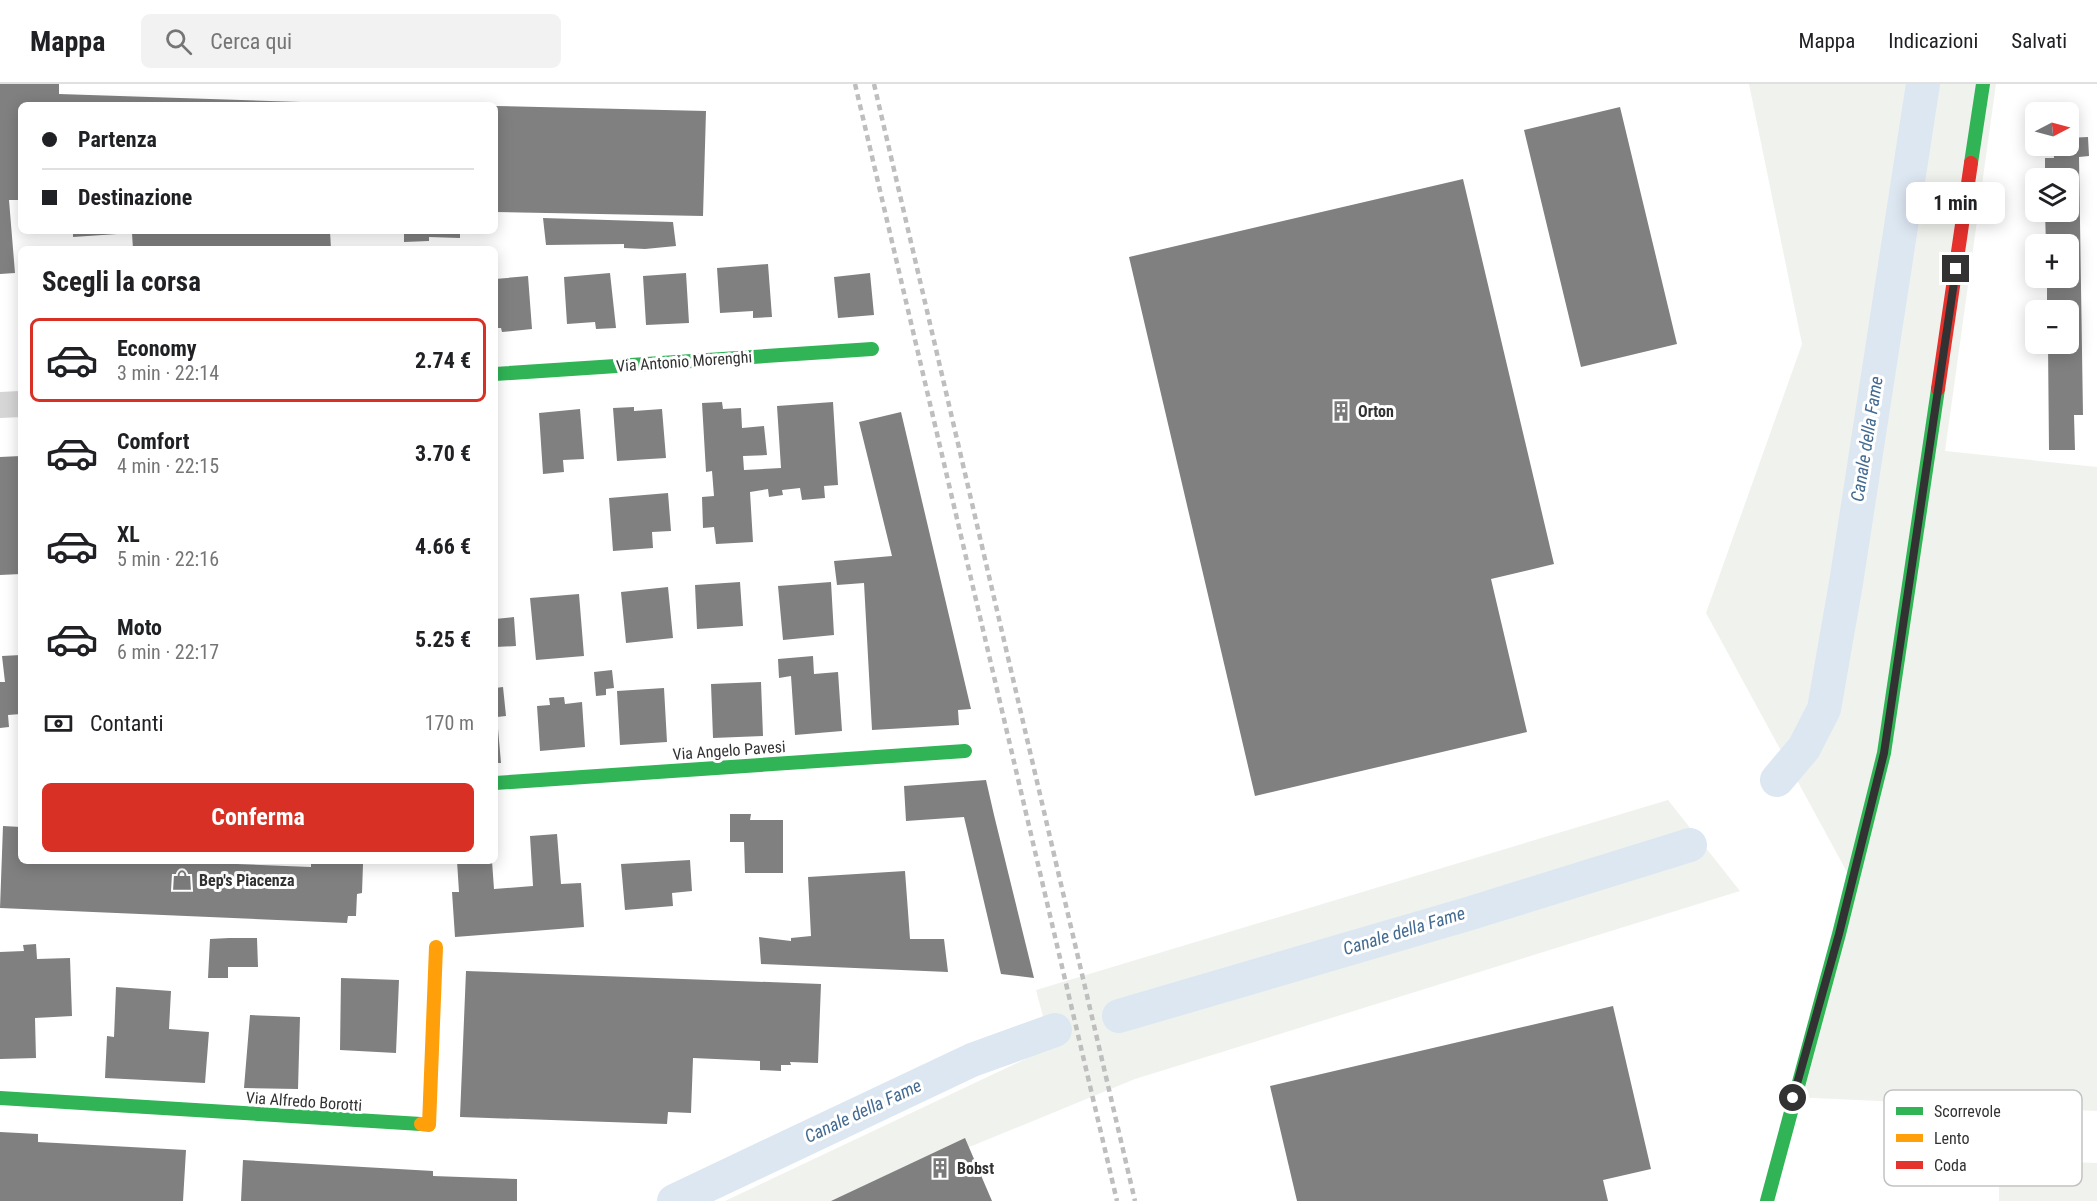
<!DOCTYPE html>
<html lang="it">
<meta charset="utf-8">
<style>
body{margin:0;font-family:"Roboto Condensed",sans-serif;background:#f2f2f2;color:#202124;height:100vh;display:flex;flex-direction:column;font-size:22px;white-space:nowrap}
*{box-sizing:border-box;margin:0}
p{font-size:20px;color:#757577}
.icon{flex:none;width:33px;height:33px;fill:none;stroke:currentColor;stroke-width:2;stroke-linecap:round;stroke-linejoin:round}
.map{position:relative;flex:1;overflow:hidden}
.panel{position:absolute;left:18px;top:162px;width:480px;height:618px;display:flex;flex-direction:column;background:#fff;border-radius:9px;box-shadow:0 3px 15px #0003}
.panel>*{flex:none}
.banner{position:absolute;left:18px;top:18px;width:480px;height:132px;border-radius:9px;box-shadow:0 3px 15px #0003;display:grid;align-content:center;height:132px;padding:0 24px;background:#fff}
.needle{width:39px;rotate:84deg}
.controls{position:absolute;left:2025px;top:18px;display:grid;gap:12px}
.controls a{display:grid;place-items:center;width:54px;height:54px;border-radius:9px;background:#fff;box-shadow:0 3px 15px #0003;font-size:30px}
.end{position:absolute;width:27px;height:27px;margin:-14px;border:8px solid #323232;background:#fff;box-shadow:0 0 0 3px #fff}
.from{border-radius:50%}
.bubble{position:absolute;height:42px;border-radius:9px;background:#fff;box-shadow:0 3px 15px #0003;font-size:20px;font-weight:700;line-height:42px;text-align:center}
.banner b{display:flex;align-items:center;gap:21px;height:57px;font-size:22px}
.banner b+b{border-top:2px solid #e0e0e0}
.banner i{width:15px;height:15px;background:#202124}
ul{padding:0;list-style:none}
li{display:flex;align-items:center;gap:18px;height:84px;margin:0 12px 9px;padding:0 12px;border:3px solid transparent;border-radius:9px}
li div{flex:1}
li b{display:block;font-size:22px}
li em{font-style:normal;font-weight:700}
li.selected{border-color:#d93025}
li>.icon{width:54px;height:54px;stroke-width:1.5}
h2{padding:0 24px;font-size:27px;line-height:72px}
.pay{display:flex;align-items:center;gap:15px;height:66px;padding:0 24px;font-size:22px}
.pay p{margin-inline-start:auto}
.primary-button{display:flex;gap:12px;margin-top:auto;padding:12px 24px}
.primary-button a{flex:1;height:69px;border-radius:9px;background:#d93025;color:#fff;font-size:24px;font-weight:700;line-height:69px;text-align:center}
header{display:flex;align-items:center;gap:36px;box-sizing:border-box;height:84px;padding:0 30px;background:#fff;border-bottom:2px solid #e0e0e0}
header strong{font-size:28px}
nav{display:flex;gap:33px;margin-inline-start:auto;font-size:21px}
.search{width:420px;height:54px;background:#f2f2f2;display:flex;align-items:center;gap:15px;box-sizing:border-box;padding:0 21px;border-radius:9px;color:#757577;font-size:22px}
.map>svg:first-child{display:block}
.green{fill:#f0f3ed}
.lines{fill:none;stroke-linecap:round;stroke-linejoin:round}
.canal{stroke:#dde7f2;stroke-width:34}
.building{fill:#808080}
.street{stroke:#d6d6d6;stroke-width:26}
.fast{stroke:#30b455;stroke-width:14}
.slow{stroke:#ff9f0a;stroke-width:14}
.jam{stroke:#e5322d;stroke-width:14}
.rail{stroke:#bebebe;stroke-width:4.5;stroke-dasharray:6 4.5;stroke-linecap:butt}
.route{stroke:#323232;stroke-width:8}
.labels{text-anchor:middle;stroke-width:6;stroke-linejoin:round;paint-order:stroke}
.street-label{font-size:16px;fill:#323232;stroke:#fff}
.poi-label{font-size:16px;font-weight:bold;fill:#323232;stroke:#fff;text-anchor:start}
.water-label{font-size:18px;font-style:italic;fill:#436a91;stroke:#fff}
.key{fill:#fff;stroke:#c2c2c2;stroke-width:1.5}
.key-label{font-size:16px;fill:#323232}
</style>
<header>
<strong>Mappa</strong>
<div class="search"><svg class="icon" aria-label="search" viewBox="0 0 24 24"><circle cx="10" cy="10" r="6"/><path d="M15 15l6 6"/></svg>Cerca qui</div>
<nav><a>Mappa</a><a>Indicazioni</a><a>Salvati</a></nav>
</header>
<div class="map">
<svg width="2097" height="1117" viewBox="0 0 2097 1117">
<rect width="100%" height="100%" fill="#fff"/>
<path class="green" d="M1749,0h247l-51,367 152,16v644l-306,-14 63,-212 -148,-272 96,-269z
M1668,716l72,91 -605,188 -297,122h-113l326,-154 -15,-57z
M2019,1076l78,3v38h-98v-15z"/>
<g class="lines">
<path class="canal" d="M1777,696l27,-32 20,-39 22,-126 77,-499
M1119,932l352,-103 219,-68
M674,1117l298,-141 83,-30"/>
</g>
<path class="building" d="M0,0h59v10l336,11h-374v95h-12l6,73 -15,1z
M495,22l211,5 -3,105 -208,-4z
M1620,23l57,237 -96,23 -57,-237z
M2088,53l1,19 -10,1 4,258h-9l1,35h-26l-1,-106h20v-34h-21v-32h21v-34h-22l-1,-32h23v-34h-23v-20h9l-1,-12h15v-8z
M1463,95l91,385 -63,15 36,153 -272,64 -126,-539z
M543,134l130,4 3,24 -31,3 -21,-1v-4l-78,1z
M73,147h257l1,18h-198l-1,-16 -59,4z
M404,147h56v7l-31,-1v4l-25,1z
M768,180l4,53 -19,1v-7l-33,2 -3,-45z
M610,189l6,55 -20,1 -1,-7 -28,2 -3,-47z
M686,189l3,50 -43,2 -3,-49z
M870,189l4,42 -36,3 -4,-41z
M528,192l4,53 -30,3 -1,-4h-6v-49z
M722,318l1,7 18,-1 1,20 22,-2 3,29 -24,1 1,14 37,-2 -4,-62 56,-4 5,83 -14,1 1,12 -23,2 -2,-12 -18,2 1,5 -14,2 -1,-8 -18,3 3,50 -37,2 -2,-17 -11,1 -1,-31 12,-1 -2,-25 -6,1 -4,-69z
M634,323v4l28,-2 4,49 -49,3 -4,-53z
M580,325l4,50 -21,1 1,12 -21,2 -4,-61z
M901,328l70,297 -13,1 1,15 -87,5 -8,-147 -27,2 -3,-24 58,-5 -33,-134z
M21,372v118l-21,1v-118z
M668,409l3,38 -19,1 1,16 -40,3 -4,-53z
M740,498l3,44 -46,3 -2,-44z
M831,498l3,53 -51,5 -5,-54z
M668,503l5,51 -47,5 -5,-51z
M579,510l5,62 -48,4 -6,-62z
M514,533l2,29 -21,1v-28z
M21,571v59l-13,1 1,12 -9,1v-46h5l-3,-26z
M813,572l1,18 24,-2 4,59 -47,4 -4,-59 -12,2 -1,-19z
M612,586l2,18 -8,1v6l-10,1 -2,-24z
M761,598l2,54 -50,2 -2,-54z
M503,603l3,29 -9,1 4,46h-6v-75z
M664,604l3,54 -47,3 -3,-54z
M564,613l1,7 17,-2 3,45 -45,4 -3,-45 13,-1 -1,-7z
M986,696l8,35 40,163 -33,-4 -37,-157 -58,4 -2,-35z
M730,730h21l-1,6h33v53h-38l-1,-31h-14z
M3,742l18,1v34h189v2l101,4v-4l52,1 -1,29 -5,1 -1,22h-8l-1,7 -347,-15z
M557,750l4,50 20,-1 3,44 -129,10 -3,-45h7l-2,-31h35l2,28 39,-3 -3,-50z
M690,776l2,31 -20,2 1,13 -48,4 -4,-46z
M905,787l5,68h34l4,33 -187,-8 -2,-27 32,4v-3l20,-2 -3,-59z
M229,854h28l1,29h-30v11h-20l2,-39z
M36,860l1,15 33,-1 2,58 -37,2 1,40 -36,1v-107l24,-1 -1,-6z
M466,887l355,13 -3,79 -28,-1 1,3h-10v6l-21,-1v-9l-67,-3 -2,55 -23,-1 -1,12 -207,-7z
M341,894l58,2 -3,73 -56,-3z
M116,903l55,4 -2,38 40,3 -4,51 -100,-5 2,-42 7,1z
M1613,922l38,163 -48,11 5,21h-311l-27,-115z
M250,931l50,2 -2,72 -54,-1z
M0,1048l38,2v8l148,8 -3,51h-183z
M965,1054l27,63h-161z
M243,1076l190,11v5l84,3v22h-276z"/>
<g class="lines">
<path class="street" d="M0,321l21,-1"/>
<path class="fast" d="M1971,79l12,-79
M495,290l377,-25
M495,699l470,-32
M0,1014l421,26
M1767,1117l72,-267 45,-181 54,-364"/>
<path class="slow" d="M421,1040l8,1 7,-178"/>
<path class="jam" d="M1938,305l33,-226"/>
<path class="rail" d="M855,0l262,1117
M874,0l261,1117"/>
</g>
<g class="lines">
<path class="route" d="M1793,1014l46,-164 45,-181 72,-484"/>
</g>
<defs>
<g id="building-bare" transform="scale(1.62)"><path d="M-4-6H4V6H1V3H-1V6H-4ZM-2.5-4.3h1.7v1.8h-1.7ZM.8-4.3h1.7v1.8H.8ZM-2.5-1h1.7V.8h-1.7ZM.8-1h1.7V.8H.8Z" fill="#7a7a7a" stroke="#fff" stroke-width="2.5" paint-order="stroke"/></g>
<g id="shop-bare" transform="scale(1.62)"><path d="M-5-2.5h2.3a2.7 3.5 0 0 1 5.4 0H5L5.5 6h-11ZM-1.5-2.5h3a1.5 2.3 0 0 0-3 0Z" fill="#7a7a7a" stroke="#fff" stroke-width="2.5" paint-order="stroke"/></g>
</defs>
<g fill-rule="evenodd">
<use href="#building-bare" x="1341" y="327"/>
<use href="#shop-bare" x="182" y="796"/>
<use href="#building-bare" x="940" y="1084"/>
</g>
<g class="labels">
<g class="street-label">
<text transform="translate(684 277) rotate(-4)" y="6">Via Antonio Morenghi</text>
<text transform="translate(729 666) rotate(-4)" y="6">Via Angelo Pavesi</text>
<text transform="translate(304 1017) rotate(4)" y="6">Via Alfredo Borotti</text>
</g>
<g class="poi-label">
<text x="1358" y="333">Orton</text>
<text x="199" y="802">Bep's Piacenza</text>
<text x="957" y="1090">Bobst</text>
</g>
<g class="water-label">
<text transform="translate(1867 355) rotate(-81)" y="6">Canale della Fame</text>
<text transform="translate(1404 847) rotate(-17)" y="6">Canale della Fame</text>
<text transform="translate(863 1027) rotate(-25)" y="6">Canale della Fame</text>
</g>
</g>
<rect x="1884" y="1006" width="198" height="96" rx="9" class="key"/>
<rect x="1896" y="1023" width="27" height="8" fill="#30b455"/>
<rect x="1896" y="1050" width="27" height="8" fill="#ff9f0a"/>
<rect x="1896" y="1077" width="27" height="8" fill="#e5322d"/>
<g class="key-label">
<text x="1934" y="1033">Scorrevole</text>
<text x="1934" y="1060">Lento</text>
<text x="1934" y="1087">Coda</text>
</g>
</svg>
<div class="controls">
<a><svg class="needle" viewBox="-14 -14 28 28"><path d="M0-13l5 13h-10z" fill="#e53935"/><path d="M0 13l5-13h-10z" fill="#757577"/></svg></a>
<a><svg class="icon" aria-label="layers" viewBox="0 0 24 24"><path d="M12 4l9 5-9 5-9-5zM3 14l9 5 9-5"/></svg></a>
<a>+</a>
<a>−</a>
</div>
<i class="end from" style="left:1793px;top:1014px"></i>
<i class="end" style="left:1956px;top:185px"></i>
<div class="bubble" style="left:1906px;top:98px;width:99px">1 min</div>
<div class="banner">
<b><i class="from"></i>Partenza</b>
<b><i></i>Destinazione</b>
</div>
<section class="panel">
<h2>Scegli la corsa</h2>
<ul>
<li class="selected"><svg class="icon" aria-label="car" viewBox="0 0 24 24"><path d="M5 17H2v-5l4-1 3-4h7l3 4 3 1v5h-3M9 17h6M6 11h13"/><circle cx="7" cy="17" r="2"/><circle cx="17" cy="17" r="2"/></svg><div><b>Economy</b><p>3 min · 22:14</p></div><em>2.74 €</em></li>
<li><svg class="icon" aria-label="car" viewBox="0 0 24 24"><path d="M5 17H2v-5l4-1 3-4h7l3 4 3 1v5h-3M9 17h6M6 11h13"/><circle cx="7" cy="17" r="2"/><circle cx="17" cy="17" r="2"/></svg><div><b>Comfort</b><p>4 min · 22:15</p></div><em>3.70 €</em></li>
<li><svg class="icon" aria-label="car" viewBox="0 0 24 24"><path d="M5 17H2v-5l4-1 3-4h7l3 4 3 1v5h-3M9 17h6M6 11h13"/><circle cx="7" cy="17" r="2"/><circle cx="17" cy="17" r="2"/></svg><div><b>XL</b><p>5 min · 22:16</p></div><em>4.66 €</em></li>
<li><svg class="icon" aria-label="car" viewBox="0 0 24 24"><path d="M5 17H2v-5l4-1 3-4h7l3 4 3 1v5h-3M9 17h6M6 11h13"/><circle cx="7" cy="17" r="2"/><circle cx="17" cy="17" r="2"/></svg><div><b>Moto</b><p>6 min · 22:17</p></div><em>5.25 €</em></li>
</ul>
<div class="pay"><svg class="icon" aria-label="cash" viewBox="0 0 24 24"><path d="M3 7h18v10H3z"/><circle cx="12" cy="12" r="2"/></svg>Contanti<p>170 m</p></div>
<div class="primary-button"><a>Conferma</a></div>
</section>
</div>
